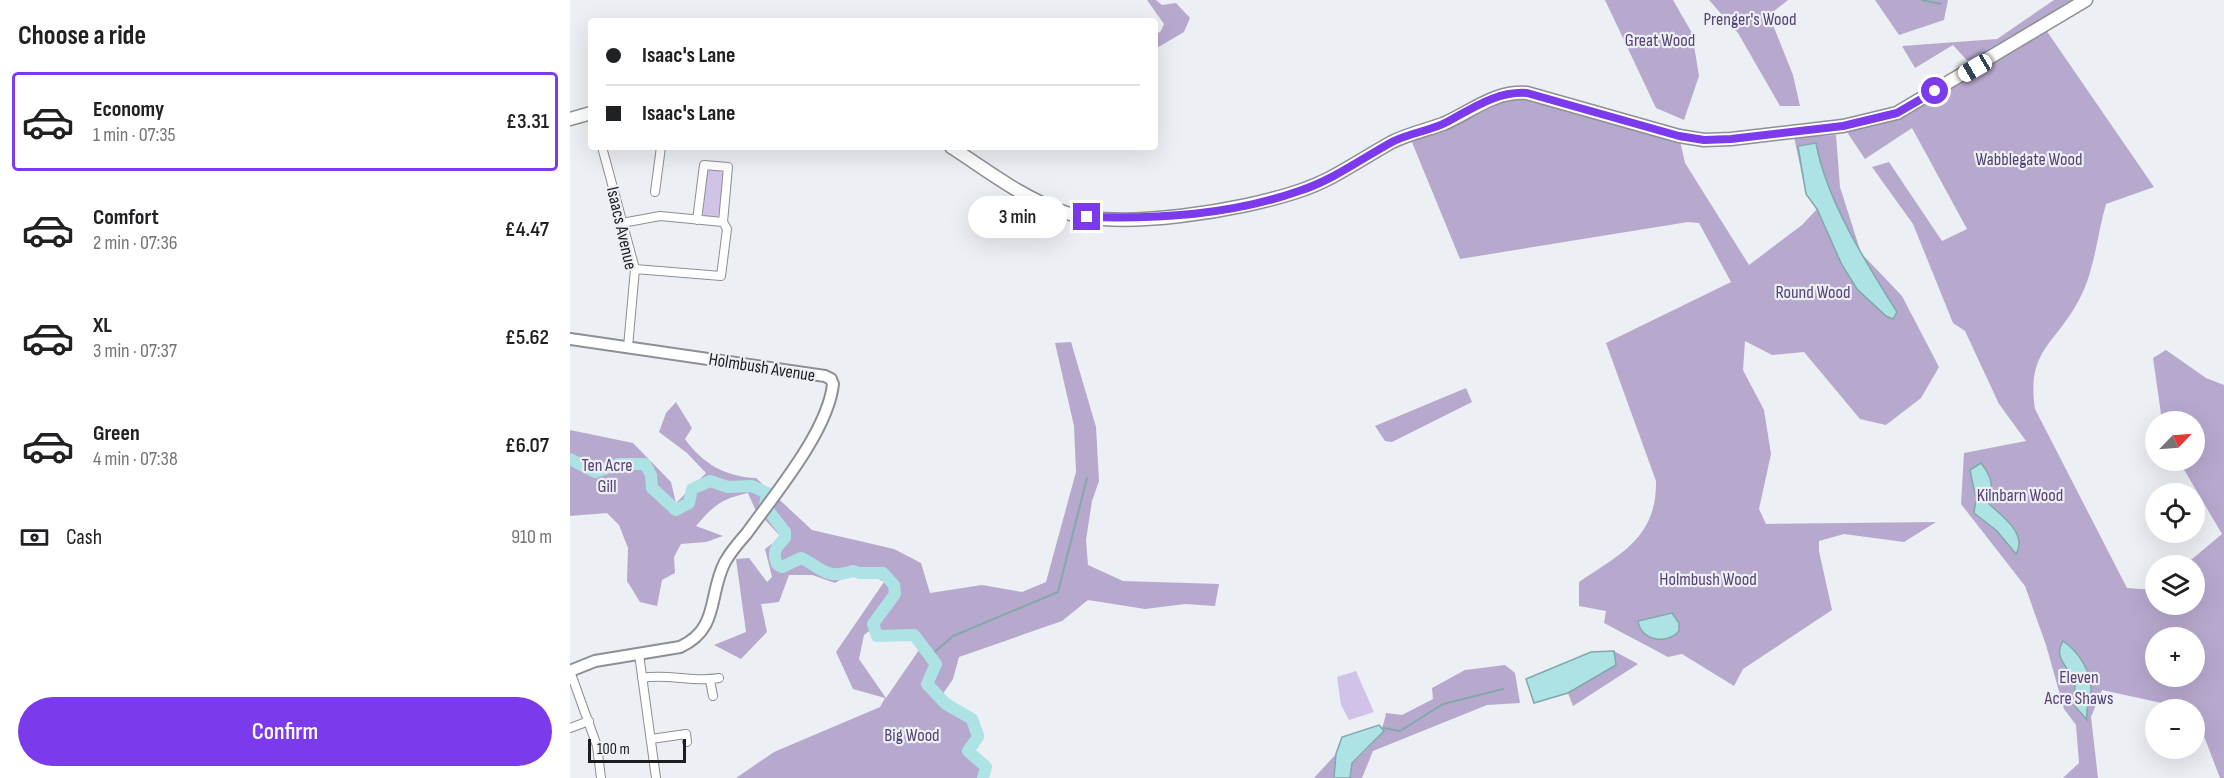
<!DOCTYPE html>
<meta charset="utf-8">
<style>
body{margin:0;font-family:"Sofia Sans Condensed",sans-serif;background:#f2f2f2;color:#202124;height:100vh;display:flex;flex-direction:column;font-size:22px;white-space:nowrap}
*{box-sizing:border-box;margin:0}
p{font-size:20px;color:#757577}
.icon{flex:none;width:33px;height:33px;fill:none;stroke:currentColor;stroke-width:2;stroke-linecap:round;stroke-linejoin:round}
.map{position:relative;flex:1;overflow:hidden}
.sheet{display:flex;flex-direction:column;background:#fff;width:570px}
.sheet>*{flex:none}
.banner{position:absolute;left:18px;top:18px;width:570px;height:132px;border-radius:6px;box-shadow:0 6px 24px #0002;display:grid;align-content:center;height:132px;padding:0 18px;background:#fff}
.needle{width:39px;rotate:65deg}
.tools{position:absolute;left:1575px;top:411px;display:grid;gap:12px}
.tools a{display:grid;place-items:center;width:60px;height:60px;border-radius:50%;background:#fff;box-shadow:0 6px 24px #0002;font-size:30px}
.scale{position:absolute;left:18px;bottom:15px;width:98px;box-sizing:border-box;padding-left:6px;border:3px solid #1c1d1e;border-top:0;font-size:16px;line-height:21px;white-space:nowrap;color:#1c1d1e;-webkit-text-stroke:4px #eceff3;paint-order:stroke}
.end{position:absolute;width:27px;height:27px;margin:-14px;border:8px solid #7c3aed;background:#fff;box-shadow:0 0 0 3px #fff}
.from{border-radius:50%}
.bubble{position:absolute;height:42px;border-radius:21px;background:#fff;box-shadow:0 6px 24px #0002;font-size:20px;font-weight:600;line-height:42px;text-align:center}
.car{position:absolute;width:18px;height:36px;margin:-18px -9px;border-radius:8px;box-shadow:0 0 4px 2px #0007;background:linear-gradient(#fff 24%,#345 0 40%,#fff 0 76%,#345 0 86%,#fff 0)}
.banner b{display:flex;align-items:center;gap:21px;height:57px;font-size:22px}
.banner b+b{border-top:2px solid #e0e0e0}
.banner i{width:15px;height:15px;background:#202124}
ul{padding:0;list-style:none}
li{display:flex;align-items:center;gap:18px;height:99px;margin:0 12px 9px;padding:0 6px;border:3px solid transparent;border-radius:6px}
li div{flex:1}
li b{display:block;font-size:22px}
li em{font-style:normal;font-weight:600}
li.current{border-color:#7c3aed}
li>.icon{width:54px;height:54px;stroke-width:1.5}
h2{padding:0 18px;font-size:27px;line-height:72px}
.pay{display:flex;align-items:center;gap:15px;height:66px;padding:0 18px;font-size:22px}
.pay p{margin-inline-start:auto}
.button{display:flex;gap:12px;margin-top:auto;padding:12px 18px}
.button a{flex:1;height:69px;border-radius:36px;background:#7c3aed;color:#fff;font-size:24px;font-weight:600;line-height:69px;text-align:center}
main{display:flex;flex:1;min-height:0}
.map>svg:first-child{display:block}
.green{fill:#d1c3e8}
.forest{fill:#b7a9ce;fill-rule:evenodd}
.water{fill:#aee3e6;stroke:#82a8aa;stroke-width:1.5}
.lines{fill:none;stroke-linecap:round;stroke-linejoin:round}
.stream{stroke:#82a8aa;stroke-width:2}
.river{stroke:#aee3e6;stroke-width:12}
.street-casing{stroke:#8c8f93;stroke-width:10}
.secondary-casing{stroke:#8c8f93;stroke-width:14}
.primary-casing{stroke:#8c8f93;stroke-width:15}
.street{stroke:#fff;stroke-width:8}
.secondary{stroke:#fff;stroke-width:10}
.primary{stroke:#fff;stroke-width:12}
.route{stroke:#7c3aed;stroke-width:8}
.labels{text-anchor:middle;stroke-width:4.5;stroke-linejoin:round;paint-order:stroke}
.park-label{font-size:18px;fill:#574174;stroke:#eceff3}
.street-label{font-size:18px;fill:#1c1d1e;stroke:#eceff3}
</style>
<main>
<section class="sheet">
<h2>Choose a ride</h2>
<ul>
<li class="current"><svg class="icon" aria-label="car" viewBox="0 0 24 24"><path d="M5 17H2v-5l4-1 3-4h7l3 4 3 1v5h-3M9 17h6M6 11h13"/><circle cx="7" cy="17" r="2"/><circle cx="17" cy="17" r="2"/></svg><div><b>Economy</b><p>1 min · 07:35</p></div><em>£3.31</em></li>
<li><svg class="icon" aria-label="car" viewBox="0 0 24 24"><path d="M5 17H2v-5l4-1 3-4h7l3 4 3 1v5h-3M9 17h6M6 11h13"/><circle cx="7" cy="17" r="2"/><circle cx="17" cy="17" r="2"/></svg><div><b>Comfort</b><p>2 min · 07:36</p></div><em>£4.47</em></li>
<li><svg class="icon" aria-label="car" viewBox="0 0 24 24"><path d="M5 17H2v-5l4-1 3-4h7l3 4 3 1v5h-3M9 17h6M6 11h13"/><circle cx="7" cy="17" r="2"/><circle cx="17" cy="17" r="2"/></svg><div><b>XL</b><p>3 min · 07:37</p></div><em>£5.62</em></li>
<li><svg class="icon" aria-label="car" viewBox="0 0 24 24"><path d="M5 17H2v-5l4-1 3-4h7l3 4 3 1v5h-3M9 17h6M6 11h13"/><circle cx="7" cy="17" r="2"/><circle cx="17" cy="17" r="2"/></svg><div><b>Green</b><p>4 min · 07:38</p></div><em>£6.07</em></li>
</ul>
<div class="pay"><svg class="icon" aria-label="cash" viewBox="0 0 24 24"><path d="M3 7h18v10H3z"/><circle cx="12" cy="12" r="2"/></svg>Cash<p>910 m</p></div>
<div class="button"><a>Confirm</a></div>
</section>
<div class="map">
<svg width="1654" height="778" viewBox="0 0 1654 778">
<rect width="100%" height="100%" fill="#eceff3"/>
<path class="green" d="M139,170l11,1 4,4 -4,39 -5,4h-10l-3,-5 3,-39z
M786,671l18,41 -25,8 -8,-15 -4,-28z"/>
<path class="forest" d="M577,0h9l6,5 14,-2 14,15 -6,14 -29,17v-14l6,-4 3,-7z
M1035,0h68l19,33 7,43 -15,44 -28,-12z
M1139,0h79l-19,15 24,60 7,31h-20l-42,-73z
M1305,0h73l-4,20 -45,15z
M1484,0h40l-48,30 108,157 -48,17c-9,31 -11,65 -26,94 -24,47 -54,51 -45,111l92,179 28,2 1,14h38v-38l-9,-1 37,-31 -43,-73 15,-1v-38l-32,-1 -9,-63 13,-8 40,28 18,7v393h-4l-26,-68 -92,-20 -11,27 7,61h-35l16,-15 -3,-38 -12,-16 -18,-64 -21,-59 -64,-82 3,-51 62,-12 -27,-37 -34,-73 -12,-8 -40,-99 -41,-57 17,-5 53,79 25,-12 -55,-101 -47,31 -22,-33 29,-6 102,-52 -21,-23 -38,23 -13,-22 95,-7zM1586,638h38v38h-38z
M940,92l169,44 6,27 64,102 53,-40 15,-16 -11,-15 -12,-57 42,-2 4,52 21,66 41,43 37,71 -18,31 -35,27 -26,-6 -56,-67 -32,3 -27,-14 -2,29 21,40 7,44 -12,55 7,15 170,-2 -32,20 -60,-8 -25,7v10l13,59 -89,59 -9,17 -52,-32 -14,3 -64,-34 2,-12 -27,-5v-24c41,-28 78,-44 77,-101l-50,-138 125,-61 -32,-59 -11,-1 -228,37 -51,-124z
M501,342l25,85 3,54 -7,20 -6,39 2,25 35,16 96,3 -4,22 -30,-2 -40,5 -57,-9 -26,21 -103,36 -6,22 -15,22 39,15 7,19 -18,22 16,9 -4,12h-242l38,-26 106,-45 5,-9 -32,-9 -17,-37 48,-70c-17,-11 -32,-10 -49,1l-23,-8h-23l-10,27 -18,2 6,28 -26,27 -27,-14 32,-13 -10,-73 13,-1 18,24 5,-5 -7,-28 16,-12 -26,-28 -7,-16c-27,6 -34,12 -52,33l27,10 -17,6 -25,2 -7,13 1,16 -13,7 -5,26 -17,-4 -13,-21 1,-33 -9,-23 -12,-12 -37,3v-86l63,13 38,39 5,21 30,-30 -19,-20 -28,-21 7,-19 10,-11 16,26 -7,11c17,24 40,38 71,39l56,52 82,19 27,14 9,30 52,-8 40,7 24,-10 30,-110 -2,-46 -19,-83zM303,628l14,5 21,-2 11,19 -33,48 -27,-39 5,-24z
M896,388l6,14 -80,40 -7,-1 -10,-15z
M1044,651l24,13 -65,42 -5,-13 48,-28z
M935,665l10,8 5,30 -33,2 -114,46 -11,27h-48l22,-24 -2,22c22,-16 48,-34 52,-63l16,2 31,-16 -1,-11 33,-18z"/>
<path class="water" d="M1246,143c10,56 50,120 81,169l-4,7 -7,-3 -29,-27 -15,-24 -25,-56 -11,-15 -8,-48z
M1411,463c12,15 12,23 8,41 13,12 39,30 27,50l-19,-23 -23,-18 2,-14 -6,-29z
M1102,613l7,10v8c-12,14 -38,10 -41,-10z
M1493,641c16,11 29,31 28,51 -1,11 -6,16 -4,28l-13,-15c-2,-8 3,-17 0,-24 -4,-13 -22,-23 -11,-40z
M1044,651l2,14 -48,28 -34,10 -8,-24 65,-27z
M809,725l5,6 -32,32 -2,15h-16l2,-24 6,-17z"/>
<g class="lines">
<path class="stream" d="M1352,0l19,4
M360,656l23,-20 105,-44 29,-114
M814,728l16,3 43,-27 60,-15"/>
<path class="river" d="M0,459l25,13 24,-8h26l6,11 1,13 24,22 13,-7 3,-14 18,-8 18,6 24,-1 15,7 -2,13 20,26v6c-9,9 -13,14 -8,26l5,3 19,-9c22,10 23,22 52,13l7,2h23l11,12 1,9 -22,30 4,12 37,-1 22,29 -9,20 19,20 26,15 6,18 -10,14 18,16 -3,11"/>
<g class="street-casing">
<path id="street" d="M32,147l33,122 -7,78
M85,192l6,-45
M127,220l7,-55 24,2 -5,55
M52,223l38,-7 63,6 4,7 -6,47 -86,-7
M69,654l17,124
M0,671l27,75 4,32
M72,678c26,-5 51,5 77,0
M140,680l3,16
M0,728l19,-7
M81,739l35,-5 1,8"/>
</g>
<g class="secondary-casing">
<path id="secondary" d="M0,339l255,37 6,3 2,5c-5,47 -58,110 -86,149 -8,9 -16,18 -22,29 -17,32 -5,67 -45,85l-85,14 -25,10"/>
</g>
<g class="primary-casing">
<path id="primary" d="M0,119l21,-6
M381,147c36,23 70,50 110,64 55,21 183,-1 238,-20 34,-11 62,-32 93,-49 16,-8 34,-12 51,-18 30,-13 50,-33 84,-31l152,43 25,4 27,-1 112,-13 54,-13 189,-113"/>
</g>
<use href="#street" class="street"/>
<use href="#secondary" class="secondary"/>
<use href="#primary" class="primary"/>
</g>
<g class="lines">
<path class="route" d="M517,217c72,2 144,-2 212,-26 34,-11 62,-32 93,-49 17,-9 38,-11 55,-20 26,-14 50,-31 80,-29l152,43 25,4 27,-1 112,-13 54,-13 38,-22"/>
</g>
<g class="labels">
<g class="park-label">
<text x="1180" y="25">Prenger's Wood</text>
<text x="1090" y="46">Great Wood</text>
<text x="1459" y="165">Wabblegate Wood</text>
<text x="1243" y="298">Round Wood</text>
<text x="37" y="471">Ten Acre<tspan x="37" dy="21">Gill</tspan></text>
<text x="1450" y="501">Kilnbarn Wood</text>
<text x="1138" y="585">Holmbush Wood</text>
<text x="1509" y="683">Eleven<tspan x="1509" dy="21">Acre Shaws</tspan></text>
<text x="342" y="741">Big Wood</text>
</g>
<g class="street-label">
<text transform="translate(52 228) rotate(77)" y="6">Isaacs Avenue</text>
<text transform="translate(192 367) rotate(9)" y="6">Holmbush Avenue</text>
</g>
</g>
</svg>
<div class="tools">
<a><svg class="needle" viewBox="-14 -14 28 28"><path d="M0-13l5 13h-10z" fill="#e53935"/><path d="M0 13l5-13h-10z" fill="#757577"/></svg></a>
<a><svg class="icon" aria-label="locate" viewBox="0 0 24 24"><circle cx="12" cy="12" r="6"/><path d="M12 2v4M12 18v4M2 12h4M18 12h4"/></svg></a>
<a><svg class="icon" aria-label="layers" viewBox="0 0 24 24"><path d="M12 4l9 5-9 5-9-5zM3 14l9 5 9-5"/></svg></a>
<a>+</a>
<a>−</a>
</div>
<div class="scale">100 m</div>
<i class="end from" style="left:1365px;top:91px"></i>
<i class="end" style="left:517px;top:217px"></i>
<div class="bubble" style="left:398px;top:196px;width:99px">3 min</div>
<i class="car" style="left:1405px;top:68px;rotate:240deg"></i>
<div class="banner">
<b><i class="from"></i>Isaac's Lane</b>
<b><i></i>Isaac's Lane</b>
</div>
</div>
</main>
